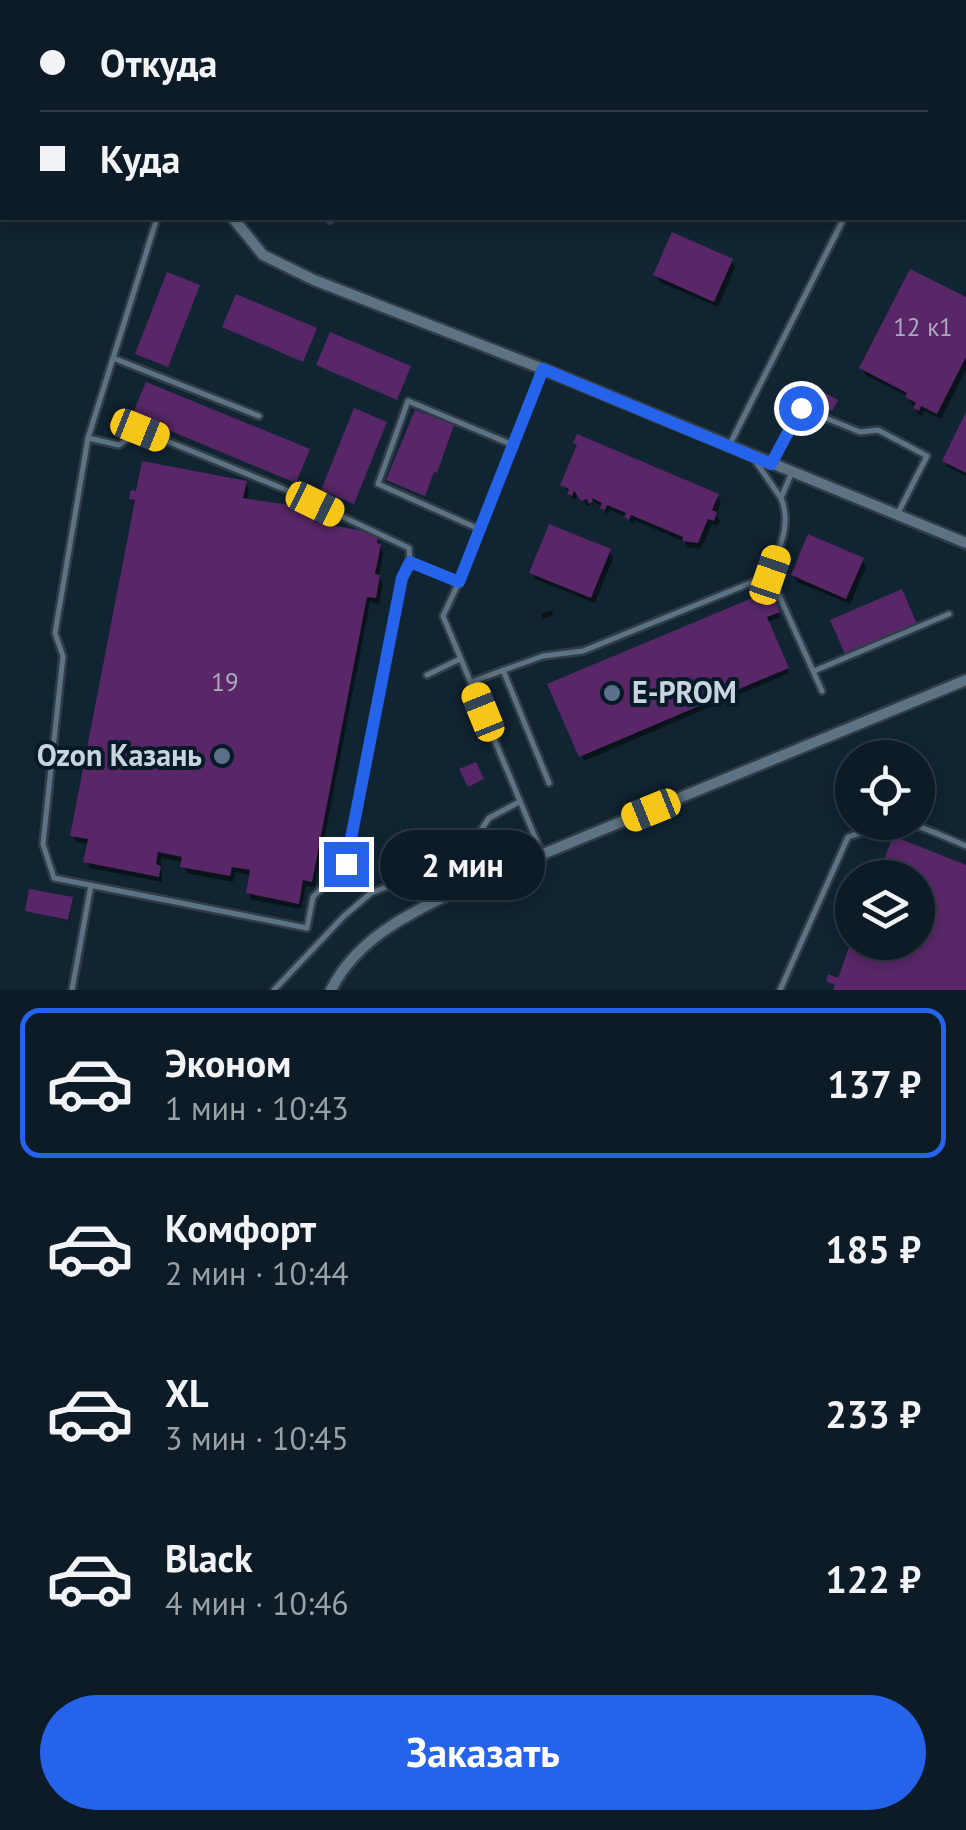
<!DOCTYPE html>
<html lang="ru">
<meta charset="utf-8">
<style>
body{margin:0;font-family:"PT Sans",sans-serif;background:#1b2832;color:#f1f3f6;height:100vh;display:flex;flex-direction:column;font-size:38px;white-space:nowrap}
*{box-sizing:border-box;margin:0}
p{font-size:32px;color:#9aa1a7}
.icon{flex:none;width:55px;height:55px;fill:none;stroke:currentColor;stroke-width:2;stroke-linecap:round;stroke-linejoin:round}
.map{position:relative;height:990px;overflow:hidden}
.side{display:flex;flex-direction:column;background:#0d1b26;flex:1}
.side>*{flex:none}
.hud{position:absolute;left:0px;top:0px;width:968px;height:220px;box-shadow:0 5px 15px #0003,0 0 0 2px #2d3943;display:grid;align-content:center;height:220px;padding:0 40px;background:#0d1b26}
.buttons{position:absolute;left:835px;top:740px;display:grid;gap:20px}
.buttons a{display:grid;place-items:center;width:100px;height:100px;border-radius:50%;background:#0d1b26;box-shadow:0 5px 15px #0003,0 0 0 2px #2d3943;font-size:50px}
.end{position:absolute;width:45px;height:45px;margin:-22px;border:12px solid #2563eb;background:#fff;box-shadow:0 0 0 5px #fff}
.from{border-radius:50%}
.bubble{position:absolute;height:70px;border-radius:35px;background:#0d1b26;box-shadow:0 5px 15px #0003,0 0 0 2px #2d3943;font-size:32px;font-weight:600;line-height:70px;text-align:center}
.car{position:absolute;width:30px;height:60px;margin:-30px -15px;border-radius:12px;box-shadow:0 0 8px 2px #0007;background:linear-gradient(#f5c518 24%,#345 0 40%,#f5c518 0 76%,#345 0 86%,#f5c518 0)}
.hud b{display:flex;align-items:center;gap:35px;height:95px;font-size:38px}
.hud b+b{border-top:2px solid #2d3943}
.hud i{width:25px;height:25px;background:#f1f3f6}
ul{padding:18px 0 0;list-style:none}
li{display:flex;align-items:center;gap:30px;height:150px;margin:0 20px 15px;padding:0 20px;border:5px solid transparent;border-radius:20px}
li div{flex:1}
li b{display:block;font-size:38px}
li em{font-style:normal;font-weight:600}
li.active{border-color:#2563eb}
li>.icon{width:90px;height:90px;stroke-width:1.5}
.action{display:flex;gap:20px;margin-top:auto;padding:20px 40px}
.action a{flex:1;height:115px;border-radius:60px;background:#2563eb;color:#fff;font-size:40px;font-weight:600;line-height:115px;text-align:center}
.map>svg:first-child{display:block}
.shadow{fill:#0007}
.building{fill:#592768}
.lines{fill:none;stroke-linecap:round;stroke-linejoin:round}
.lane-casing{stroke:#303d48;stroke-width:10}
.street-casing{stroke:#303d48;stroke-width:15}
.lane{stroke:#5d7383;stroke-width:5}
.street{stroke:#5d7383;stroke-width:10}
.route{stroke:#2563eb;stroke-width:12}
.service-dot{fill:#5c6f8a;stroke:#071a28;stroke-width:4}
.labels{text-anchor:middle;stroke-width:8;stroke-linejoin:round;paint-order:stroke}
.number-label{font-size:25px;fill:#ada9c0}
.poi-label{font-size:30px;font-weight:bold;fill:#c9d4de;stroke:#071a28;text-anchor:start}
</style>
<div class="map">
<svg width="966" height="990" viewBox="0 0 966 990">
<rect width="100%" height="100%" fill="#112432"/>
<path class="shadow" d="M724,0h242v106l-1,-104z
M731,261l4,6 -17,40 -58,-25 -4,-7z
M966,300v70l-25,49 -16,-8 -3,5 -3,-1 -12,-19 -41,-21 -4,-7z
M966,418v58l-18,-9 -3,-6z
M576,443l141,53 4,6 -5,13 4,6 -3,5 -5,-2 -11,25 -13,-2 -3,-5 -51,-22 -1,5 -7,-8 -15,-7 -4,4 -5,-8 -10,-4 5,13 -5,-11 -5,2 -4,-8 -6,-2 -3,4 -11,-15 16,-37z
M245,483l4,7 -2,11 69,14 3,10 58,11 6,17 -4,24 4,7 -4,20 -9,-2 -55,285 -9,-1 -5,23 -49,-9 -3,-7 3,-17 -17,-4 -2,10 -47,-9 -3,-11 -22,-4 1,24 -72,-14 -4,-6 3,-18 -12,-2 -4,-7 63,-329 -4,-7z
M609,551l4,7 -18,45 -60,-24 -3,-6z
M862,560l4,7 -16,37 -53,-22 -4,-7z
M770,593l10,24 -13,5 22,51 -205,88 -33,-76z
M905,599l13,32 -68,29 -3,-7z
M552,610l1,5 -10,4 -2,-5z
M71,900l-2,21 -41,-10z"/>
<path class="building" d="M672,232l61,27 -19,43 -61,-27z
M910,269l56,28v60l-29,57 -16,-8 -2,5 -6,-3 3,-5 -11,-6 2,-4 -48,-25z
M167,272l33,13 -32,82 -33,-13z
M236,294l81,34 -14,34 -81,-35z
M330,332l81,34 -14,34 -81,-35z
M146,382l164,67 -14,34 -164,-68z
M825,393l13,7 -6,11 -13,-7z
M354,408l33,14 -33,82 -33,-14z
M415,410l39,15 -17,48 -3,-1 -9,24 -39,-16z
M966,412v61l-24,-12z
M577,434l142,60 -7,16 5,2 -3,9 -6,-2 -10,24 -16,-2 1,-4 -52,-22 -2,5 -5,-3 2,-4 -19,-8 -2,5 -5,-2 2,-5 -10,-5 1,4 -4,2 -2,-5 -6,2 -7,-10 -2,5 -5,-2 2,-5 -9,-4 17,-40 -4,-2z
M142,461l105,20 -4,17 46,7 28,7 -2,10 64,12 -2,9 4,1 -6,30 5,1 -4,23 -9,-1 -55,285 -9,-2 -4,24 -53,-11 4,-23 -18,-3 -2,9 -50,-9 2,-10 -24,-5 -2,12 5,2 -2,11 -76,-15 5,-23 -18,-3 65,-336 -6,-1 2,-9 5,1z
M549,524l62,25 -20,49 -62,-25z
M808,534l56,24 -18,41 -55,-24z
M902,589l15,35 -72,30 -15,-34z
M771,590l9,22 -13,5 22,51 -210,89 -32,-73z
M476,762l8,17 -16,8 -9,-18z
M893,836l73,29v125h-133l2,-5 -9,-4 2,-7 10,4 13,-36h67v-64h-41z
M29,889l44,8 -5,23 -43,-9z"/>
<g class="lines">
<g class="lane-casing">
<path id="lane" d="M672,0l3,2
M225,2l1,-2
M965,163h1
M330,220v-2
M113,358l146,58
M542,371l-83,211 -16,34 99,238
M88,438l69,-220
M730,444l114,-226
M754,459l27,39
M773,462l28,-54 59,24 18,-2 49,26 -30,59
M792,472l-11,26c11,27 -2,50 -11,77l52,116
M479,529l-101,-45 30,-83 105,44
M410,562l-8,16 -56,286 -33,33 -6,31 -253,-50 -11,-34 20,-188 -8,-23 33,-195 31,7 21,-15 144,59 125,59 1,14 49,20
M503,670l46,113
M814,671l135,-57
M427,675l33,-16
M471,682l72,-26 40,-5 187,-76
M72,990l19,-105
M274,990l70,-74 27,-23 92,-36 26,-39 30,-16
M780,990l68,-153c59,-21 62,-15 118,9"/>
</g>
<g class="street-casing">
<path id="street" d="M273,2l1,-2
M233,218l30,37 51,25 229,89 423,174
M331,990c28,-56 85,-79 139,-106l496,-204"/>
</g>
<use href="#lane" class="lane"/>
<use href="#street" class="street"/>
</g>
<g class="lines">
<path class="route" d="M346,864l56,-286 8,-16 49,20 84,-213 228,95 30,-56"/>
</g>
<g class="service-dot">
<circle cx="612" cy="693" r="10"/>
<circle cx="222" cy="756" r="10"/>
</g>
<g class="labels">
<g class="number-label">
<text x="923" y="336">12 к1</text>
<text x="225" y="691">19</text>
</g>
<g class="poi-label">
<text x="632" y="703">E-PROM</text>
<text x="202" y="766" text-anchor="end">Ozon Казань</text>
</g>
</g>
</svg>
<div class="buttons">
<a><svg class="icon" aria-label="locate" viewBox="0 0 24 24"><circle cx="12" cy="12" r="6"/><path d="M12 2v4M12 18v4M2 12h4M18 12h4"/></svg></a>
<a><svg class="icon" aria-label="layers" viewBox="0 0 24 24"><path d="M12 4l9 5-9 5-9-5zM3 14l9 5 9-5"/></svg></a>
</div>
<i class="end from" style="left:801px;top:408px"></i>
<i class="end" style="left:346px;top:864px"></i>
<div class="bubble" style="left:380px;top:830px;width:165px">2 мин</div>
<i class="car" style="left:140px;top:430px;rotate:112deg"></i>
<i class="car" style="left:315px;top:504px;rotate:116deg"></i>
<i class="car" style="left:770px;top:575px;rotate:19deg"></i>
<i class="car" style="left:483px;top:712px;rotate:338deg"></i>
<i class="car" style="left:651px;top:810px;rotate:248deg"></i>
<div class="hud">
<b><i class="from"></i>Откуда</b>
<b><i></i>Куда</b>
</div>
</div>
<section class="side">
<ul>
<li class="active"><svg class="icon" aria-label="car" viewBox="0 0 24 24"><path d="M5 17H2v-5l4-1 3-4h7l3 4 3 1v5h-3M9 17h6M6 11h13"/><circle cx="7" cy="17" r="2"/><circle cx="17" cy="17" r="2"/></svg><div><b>Эконом</b><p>1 мин · 10:43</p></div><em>137 ₽</em></li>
<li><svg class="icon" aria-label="car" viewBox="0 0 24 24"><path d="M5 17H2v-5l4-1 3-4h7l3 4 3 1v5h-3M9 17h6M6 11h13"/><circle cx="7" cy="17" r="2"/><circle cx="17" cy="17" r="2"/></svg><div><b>Комфорт</b><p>2 мин · 10:44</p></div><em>185 ₽</em></li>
<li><svg class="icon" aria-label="car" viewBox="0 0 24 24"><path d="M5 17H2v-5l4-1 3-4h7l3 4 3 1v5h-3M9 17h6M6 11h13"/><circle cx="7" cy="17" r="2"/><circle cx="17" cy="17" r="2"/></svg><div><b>XL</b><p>3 мин · 10:45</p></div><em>233 ₽</em></li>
<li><svg class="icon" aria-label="car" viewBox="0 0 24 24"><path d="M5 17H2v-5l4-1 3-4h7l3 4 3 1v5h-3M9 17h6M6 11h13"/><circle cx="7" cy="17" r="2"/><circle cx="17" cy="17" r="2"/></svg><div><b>Black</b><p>4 мин · 10:46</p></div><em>122 ₽</em></li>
</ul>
<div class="action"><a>Заказать</a></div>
</section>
